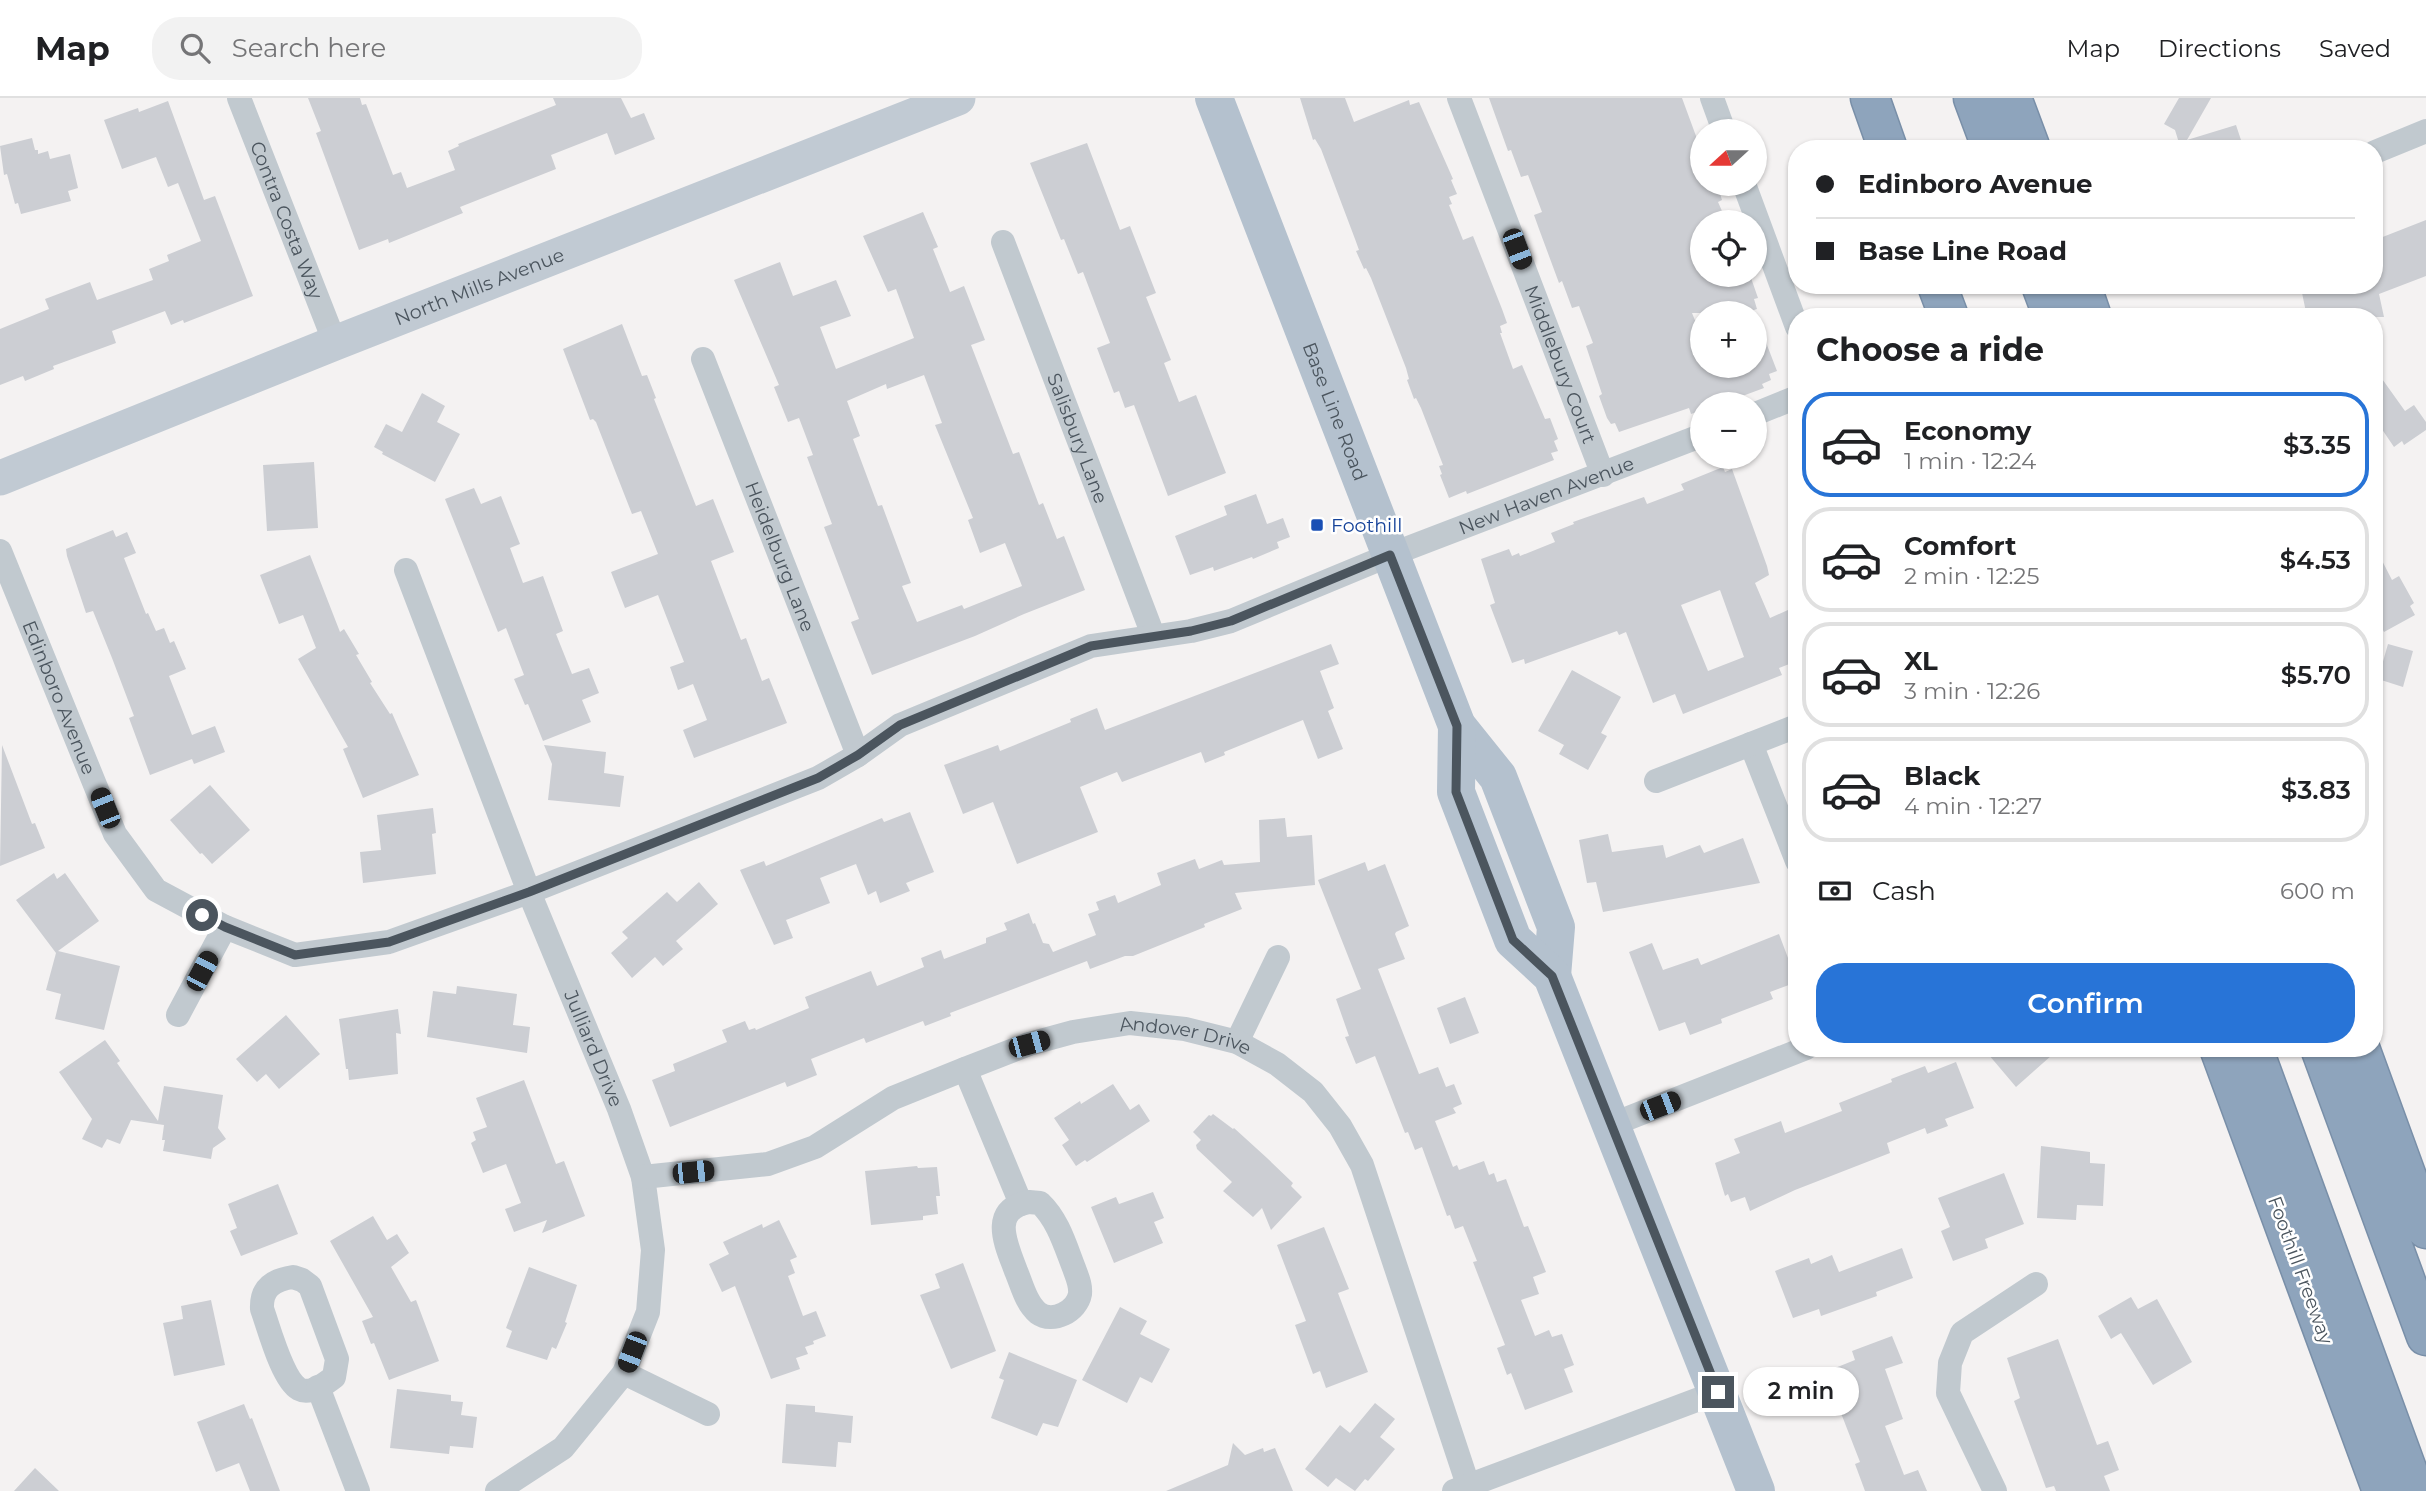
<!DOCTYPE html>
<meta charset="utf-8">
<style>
body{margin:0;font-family:Montserrat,sans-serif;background:#f2f2f2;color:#202124;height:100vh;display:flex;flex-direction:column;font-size:26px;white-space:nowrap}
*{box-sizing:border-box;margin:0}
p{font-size:23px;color:#757577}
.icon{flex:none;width:38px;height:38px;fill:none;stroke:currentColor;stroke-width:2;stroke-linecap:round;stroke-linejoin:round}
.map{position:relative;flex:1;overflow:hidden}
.side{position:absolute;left:1788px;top:210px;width:595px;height:749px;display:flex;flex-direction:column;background:#fff;border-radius:28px;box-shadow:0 2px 5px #0004}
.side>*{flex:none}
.top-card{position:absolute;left:1788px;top:42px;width:595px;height:154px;border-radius:28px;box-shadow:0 2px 5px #0004;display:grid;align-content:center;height:154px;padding:0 28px;background:#fff}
.needle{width:46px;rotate:249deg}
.controls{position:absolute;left:1690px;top:21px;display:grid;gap:14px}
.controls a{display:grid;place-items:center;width:77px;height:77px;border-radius:50%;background:#fff;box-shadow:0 2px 5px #0004;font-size:35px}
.end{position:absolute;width:32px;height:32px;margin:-16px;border:9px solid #4b555e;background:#fff;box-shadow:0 0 0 4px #fff}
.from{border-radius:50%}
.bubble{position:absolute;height:49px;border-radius:24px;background:#fff;box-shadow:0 2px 5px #0004;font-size:23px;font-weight:600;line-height:49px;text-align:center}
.car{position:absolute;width:21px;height:42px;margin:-21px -10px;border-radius:9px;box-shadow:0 0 5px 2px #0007;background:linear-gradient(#222 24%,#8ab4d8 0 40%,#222 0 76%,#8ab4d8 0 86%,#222 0)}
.top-card b{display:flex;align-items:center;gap:24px;height:66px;font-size:26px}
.top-card b+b{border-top:2px solid #e0e0e0}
.top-card i{width:18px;height:18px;background:#202124}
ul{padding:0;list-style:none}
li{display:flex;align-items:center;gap:21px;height:105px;margin:0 14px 10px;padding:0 14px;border:4px solid #e0e0e0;border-radius:28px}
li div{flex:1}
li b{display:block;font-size:26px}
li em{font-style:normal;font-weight:600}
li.active{border-color:#2874d7}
li>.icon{width:63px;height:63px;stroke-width:1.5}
h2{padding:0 28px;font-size:32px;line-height:84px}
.pay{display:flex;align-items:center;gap:18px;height:77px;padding:0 28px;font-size:26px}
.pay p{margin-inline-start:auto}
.primary-button{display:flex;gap:14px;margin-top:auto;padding:14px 28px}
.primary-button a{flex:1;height:80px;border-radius:28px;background:#2874d7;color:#fff;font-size:28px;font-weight:600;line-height:80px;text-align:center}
header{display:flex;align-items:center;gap:42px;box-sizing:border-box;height:98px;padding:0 35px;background:#fff;border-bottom:2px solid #e0e0e0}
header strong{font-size:33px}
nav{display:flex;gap:38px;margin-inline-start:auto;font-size:24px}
.search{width:490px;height:63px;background:#f2f2f2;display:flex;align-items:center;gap:18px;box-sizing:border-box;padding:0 24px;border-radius:28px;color:#757577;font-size:26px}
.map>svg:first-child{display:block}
.building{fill:#ccced3;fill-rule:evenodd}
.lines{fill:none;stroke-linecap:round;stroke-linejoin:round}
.highway-casing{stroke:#798fa8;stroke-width:41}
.street{stroke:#c1c9cf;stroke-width:24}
.secondary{stroke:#c1cad3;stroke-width:35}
.primary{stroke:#b4c1ce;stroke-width:38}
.highway{stroke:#8ea4bc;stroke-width:38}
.route{stroke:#4b555e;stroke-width:9}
.transit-dot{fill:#1a4fb4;stroke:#fff;stroke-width:2.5}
.labels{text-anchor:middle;stroke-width:5;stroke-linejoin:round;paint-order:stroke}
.street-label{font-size:19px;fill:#4b555e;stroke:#fff}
.transit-label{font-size:19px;fill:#164399;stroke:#fff;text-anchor:start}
</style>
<header>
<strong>Map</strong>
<div class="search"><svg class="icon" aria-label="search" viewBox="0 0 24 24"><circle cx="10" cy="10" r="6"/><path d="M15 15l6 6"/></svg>Search here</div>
<nav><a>Map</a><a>Directions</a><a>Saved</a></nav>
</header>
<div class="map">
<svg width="2426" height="1393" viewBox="0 0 2426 1393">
<rect width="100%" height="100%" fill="#f4f2f2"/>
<path class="building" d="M308,0h52l2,7 4,-1 27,71 8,-3 6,16 48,-18 -7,-19 11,-5 -1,-2 98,-39 -3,-7h68l10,20 13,-5 11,26 -40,16 -8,-22 -56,22 5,14 -96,38 3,6 -74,30 -1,-4 -29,11 -43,-117 5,-2z
M1300,0h45l9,24 55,-22 1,5 9,-3 34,77 -2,1 6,14 -8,3 3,7 -3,1 14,35 10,-4 29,73 5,14 -7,3 2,7h-2l13,36 9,-4 23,54 5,-1 8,21 -4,2 4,10 -7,2 3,7 -87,34 -1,-3 -17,7 -9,-23 2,-1 -3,-8 4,-1 -22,-57 -5,-10 -2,1 -7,-19 2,-1 -3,-11 -35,-90 -5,-10 -2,1 -8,-18 3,-1 -4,-11 -34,-90 -6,-10 -2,1z
M1489,0h193l21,57v29h14l5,16 -4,2 4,9 -7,3 2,8h-14v53h47l8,23 -4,1 3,10 -12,4h-53l11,27v26h52v-47h2l20,52 -8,3 2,6 -9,4 2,4 -43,16h-18v6l-12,4 -2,-6 -70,24 -4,-9 -4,1 -4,-6 -8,-22 3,-2 -16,-48 7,-3 -14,-37 -7,2 -10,-27 -3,2 -20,-54 -5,-14 8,-3 -14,-37 -7,2 -10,-27 -3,1z
M2179,0h32l-24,42 49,-15 8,24h-70l-1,-5 6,-1 -4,-13 -11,-6z
M168,3l36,99 11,-4 38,100 -69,27 -1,-3 -12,5 -6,-14 -53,20 4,12 -63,23 1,3 -29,12 -2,-5 -23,9v-56l49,-20 -4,-10 45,-17 7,18 56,-20 -4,-11 20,-8 -2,-6 34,-14 -23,-58 -10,4 -12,-30 -34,12 -18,-49 34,-12 1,4z
M32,40l3,12h3v4l10,-3 2,8 20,-5 8,34 -10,3 3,10 -50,13 -3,-11 -3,1 -8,-30 -3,1 -4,-29z
M1087,45l33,87 10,-4 26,67 -10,4 25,63 -7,3 15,39 17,-7 30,78 -58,23 -34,-91 -9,3 -6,-17 -5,2 -17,-45 13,-5 -27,-71 -5,2 -14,-35 -3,1 -31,-77z
M923,114l15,35 -5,2 17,43 14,-6 21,54 -14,5 42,109 6,-2 20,53 4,-2 14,36 7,-3 21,54 -61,24 -49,22 -103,39 -21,-53 8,-3 -35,-92 8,-3 -25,-67 6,-2 -14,-37 -11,4 -14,-35 5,-2 -45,-105 46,-18 13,34 43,-16 15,36 -31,11 16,42 78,-31 -18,-49 -8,3 -25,-56zM924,277l18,48 -7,2 38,93 -5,2 12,33 25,-10 17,43 -58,23 -2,-4 -45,17 -15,-36 9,-3 -29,-78 -4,1 -25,-67 7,-3 -13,-35 39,-17 1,5z
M2426,122v56l-47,18 5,23h-77l-6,-29 13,-3h61v-45z
M622,226l20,52 5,-1 9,23 -2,1 42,107 17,-7 21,53 -23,9 30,79 5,-2 16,43 7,-3 18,45 -93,35 -11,-28 24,-10 -14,-36 -15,6 -8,-23 14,-5 -26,-67 -33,13 -14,-36 47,-18 -17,-43 -9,3 -36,-92 -3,-3 -3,1 -27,-71z
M2375,271l30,42 9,-6 12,17v8l-22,15 -2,-4 -8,6 -19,-28z
M422,295l23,13 -8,16 23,12 -25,48 -53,-28 1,-2 -9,-5 12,-23 16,8z
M314,364l4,66 -51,3 -4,-66z
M1723,369l2,5 7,-3 35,97 2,9 -14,8 15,35 18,-8 9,24v27l-18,7 3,7 -99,39 -8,-20 -22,9 -27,-71 -7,3 -2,-4 -92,33 -1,-5 -12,4 -22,-58 5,-2 -14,-44 28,-10 3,7 7,-3 1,3 35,-14 -4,-9 23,-9 -1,-2 71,-25 3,7 37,-14 -3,-6zM1720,492l24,67 -36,14 -27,-66z
M474,390l7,16 20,-8 19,48 -10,4 13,35 20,-7 20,55 -7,3 16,40 17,-6 10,25 -17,7 9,22 -48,19 -15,-37 -3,1 -11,-26 10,-4 -18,-47 -8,4 -53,-133z
M1256,396l11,30 16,-6 7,19 -13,5 2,6 -26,11 -1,-2 -38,14 -1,-4 -23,8 -15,-39 52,-21 -3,-9z
M113,432l3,7 11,-5 9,21 -12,5 22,56 2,-1 8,18 8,-3 6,15 4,-2 12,28 -17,7 23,59 23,-9 10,26 -31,12 -2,-5 -42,16 -21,-57 5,-2 -22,-58 -19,-47 -7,2 -19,-57 -1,-7z
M2375,449l17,33 7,-4 15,27 -4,3 5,9 -31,17 -9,-17z
M310,457l30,77 4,-3 15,25 -3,1 16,27 -2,1 20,31 2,-1 27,62 -56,23 -20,-49 5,-2 -50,-88 18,-11 -13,-33 -24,9 -19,-49z
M1331,546l8,20 -19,7 14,37 -6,3 15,38 -25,10 -15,-39 -79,32 1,3 -20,8 -4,-11 -79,30 -5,-10 -37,15 18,45 -81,32 -24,-62 -30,12 -19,-49 54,-20 2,6 71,-29 -1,-3 27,-11 8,22z
M2388,546l25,7 -10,36 -25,-8z
M1572,572l49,27 -20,36 6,3 -19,34 -29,-16 5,-9 -26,-14z
M2,647l30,79 3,-1 10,25 -45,18z
M544,647l62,7 -2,21 20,3 -4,31 -72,-7 4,-36z
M210,687l40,45 -38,34 -10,-11 -2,1 -30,-34z
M433,710l3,25 -4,1 4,40 -73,9 -3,-31 21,-2 -4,-35z
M910,714l24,60 -28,11 4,8 -30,12 -4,-12 -8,4 -12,-31 -36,14 10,25 -44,17 7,18 -19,7 -34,-75 24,-9 2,5 116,-48 2,4z
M1285,720l2,19 25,-2 3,50 -80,8 7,16 -38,15 1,3 -72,29h-8l-35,13 -3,-8 -137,52 1,3 -26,10 -2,-5 -57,22 -2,-5 -53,21 6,16 -30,12 -2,-5 -115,45 -18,-47 23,-9 -2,-7 54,-22 -5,-12 23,-9 4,9 6,-2 1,2 53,-22 -4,-11 66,-26 6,15 47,-19 -3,-9 20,-8 3,9 42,-16v-5l21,-8 -3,-7 25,-10 4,11 2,-1 8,20 6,1 4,8 43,-17 -8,-21 11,-4 -3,-8 19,-7 3,8 43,-18 -4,-12 38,-14 4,10 23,-9 2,5 36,-3 -1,-42z
M1608,736l4,18 51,-7 3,13 34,-13 4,8 39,-15 17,45 -157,29 -7,-30 -9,1 -8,-43z
M1365,764l3,9 17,-7 24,62 -13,6 -1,2 10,25 -27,10 41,105 19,-7 8,20 8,-3 8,20 -9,4 3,5 -21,8 18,46 4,-2 2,5 25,-9 5,14 5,-2 3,9 9,-3 18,48 4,-1 18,46 -13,5 6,17 -18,6 14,36 14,-6 3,7 10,-3 12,31 -10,4 9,23 -48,18 -14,-37 -4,2 -10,-27 8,-3 -32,-83 4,-1 -14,-35 -8,3 -5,-14 -3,1 -25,-69 -7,3 -7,-18 -3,1 -30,-77 -19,8 -11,-27 4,-1 -13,-37 25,-10 -43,-109z
M54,775l3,6 8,-6 34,48 -41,30 62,15 -16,64 -49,-11 6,-25 -15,-4 10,-37 -40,-53z
M699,784l19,22 -42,37 7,8 -20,17 -8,-9 -23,21 -21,-25 17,-15 -6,-6 45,-40 10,10z
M1779,836l18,48 -27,10 3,7 -52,20 1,4 -32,12 -5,-13 -26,9 -30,-79 23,-9 11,27 35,-12 3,7z
M457,888l60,8 -4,31 17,2 -3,26 -100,-16 6,-46 23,3z
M1465,899l14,36 -29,11 -13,-36z
M398,911l3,25 -5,-1 2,41 -49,6 -1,-11h-2l-7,-50z
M286,917l34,39 -41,35 -13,-15 -9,8 -21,-23z
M105,942l15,21 -3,2 41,58 6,-35 59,9 -5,33 8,11 -13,9 -2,11 -48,-8 2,-11h-3l2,-15 -7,-1 -26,-4 -11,24 -13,-5 -5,9 -20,-9 10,-20 -33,-47z
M1983,950h77l-44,39z
M1956,964l18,46 -29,11 3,7 -21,8 -2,-6 -38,15 3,10 -95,37 -45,21 -5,-14 -14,5 -3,-8 -3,2 -10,-33 25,-10 -6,-14 47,-18 4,12 57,-22 -3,-8 53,-21 -1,-3 34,-13 3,7z
M524,982l32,84 8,-3 21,55 -43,17 5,-13 -33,12 -9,-23 16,-6 -15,-39 -23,9 -12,-30 5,-3 -3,-8 14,-5 -11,-29z
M1113,986l17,26 9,-6 11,17 -63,41 -2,-2 -9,6 -14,-21 7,-5 -15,-22 26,-17 1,3z
M1213,1016l20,15 1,-1 33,30 26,25 -2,3 11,11 -31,33 -9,-22 -9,9 -30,-26 9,-9 -35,-33 -1,-4 5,-5 -8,-8 16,-17 2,1z
M2041,1048l49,6v11l15,1 -2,42 -26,-1 -1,15 -39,-2z
M917,1068l1,2 19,-1 3,29h-4l2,18 -15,2v4l-52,5 -6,-54z
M2004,1075l20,51 -39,15 3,9 -35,13 -12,-30 9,-4 -12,-29z
M278,1086l20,50 -57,22 -11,-25 7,-3 -9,-24z
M1153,1094l11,26 -10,4 9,21 -49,20 -23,-56 25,-10 3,7z
M373,1118l14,24 10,-6 12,19 -18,14 20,35 5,-2 23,61 -50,19 -15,-37 -3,1 -9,-23 11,-4 -43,-76z
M779,1122l18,37 -7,3 5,13 -7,3 15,40 13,-5 10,25 -13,5 1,3 -9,3 3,7 -12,4 4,11 -29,10 -36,-93 -13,6 -13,-28 20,-10 -6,-12 39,-18 1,4z
M1324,1129l25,62 -11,4 30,79 -42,16 -6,-17 -7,3 -18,-49 11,-4 -29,-76z
M1902,1150l11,30 -37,14 1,4 -56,20 -2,-7 -26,9 -18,-47 34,-13 2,6 21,-9 7,17z
M963,1165l33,88 -45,18 -31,-74 20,-7 -5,-14z
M529,1169l48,18 -12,37 2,1 -11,26 -4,-2 -5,13 -41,-13 6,-16 -6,-3z
M2131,1199l7,12 19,-10 35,63 -39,23 -32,-52 -10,6 -13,-23z
M211,1202l14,65 -51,11 -11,-53 20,-4 -2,-13z
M1120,1209l27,14 -7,13 30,15 -18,34 -12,-6 -13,26 -45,-23z
M1892,1238l11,27 -18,6 18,50 -18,7 19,49 14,-5 9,21h-62l-10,-27 5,-2 -35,-90 30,-12 -3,-9z
M2058,1241l39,106 11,-4 11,29 -15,6 6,15h-54l-2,-5 -8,2 -32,-87 6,-3 -13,-40z
M1009,1254l68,28 -19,47 -15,-4 -6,13 -46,-18 13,-38 -5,-2z
M397,1291l54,6v6l12,1 -2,13 16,2 -4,31 -23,-2 -1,8 -59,-6z
M1375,1305l20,16 -15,18 15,12 -27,32 -3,-2 -10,12 -19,-13 -8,9 -23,-18 35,-44 10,8z
M244,1306l6,15 2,-1 28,73h-30l-11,-28 -23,9 -19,-50z
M786,1306l29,2v6l38,4 -2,27 -13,-1 -2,25 -54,-4z
M1233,1345l12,12 18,-7 1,4 11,-4 18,43h-127l62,-26z
M35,1370l24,23h-45z"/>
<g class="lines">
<g class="highway-casing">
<path id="highway" d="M1870,0l18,51
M1973,0l19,51
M2012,0l19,51
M1937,187l12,32
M2041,187l12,32
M2081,187l11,32
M2219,950l163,443
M2253,950l162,443
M2320,950l106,288
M2360,950l66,181"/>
</g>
<g class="street">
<path id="s1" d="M239,0l96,245"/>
<path id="s2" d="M1459,0l144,377"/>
<path d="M1712,0l12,33"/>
<path d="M2375,54l51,-21"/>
<path d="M1744,86l53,143"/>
<path id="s3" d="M1003,144l150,393"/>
<path id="s4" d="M703,261l155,396"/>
<path d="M1755,316l42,-17"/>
<path id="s5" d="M0,453l115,283 41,56 69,37 70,28 94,-13 140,-50 289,-114 40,-23 42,-30 191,-79 100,-15 40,-10 159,-66 313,-120"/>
<path id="s6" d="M406,472l123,322 90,217 24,68 10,73 -5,62 -24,61 -61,75 -66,43"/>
<path d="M1751,646l46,117"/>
<path d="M1656,683l141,-55"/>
<path d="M178,917l47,-88"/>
<path d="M1237,944l41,-85"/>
<path d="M965,971l56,135"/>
<path d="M1611,1027l195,-77"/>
<path id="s7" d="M643,1079l125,-13 47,-17 78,-49 72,-29 64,-25 44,-12 57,-9 55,6 52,13 40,22 36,28 27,34 22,39 108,326"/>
<path d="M1029,1104l11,1c18,17 25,42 34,65 3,9 7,16 6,26 -3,17 -27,30 -42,19 -12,-10 -16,-28 -22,-42 -10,-27 -27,-61 13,-69z"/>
<path d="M293,1179l9,3 8,6 27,73 -3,18c-9,7 -24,18 -35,12 -17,-10 -30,-61 -37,-80 -1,-21 11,-29 31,-32z"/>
<path d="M624,1275l84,41"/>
<path d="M318,1289l40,104"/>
<path d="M1454,1393l264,-99"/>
<path d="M1995,1393l-47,-98 2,-30 12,-30 74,-49"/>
</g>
<path class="secondary" id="s8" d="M0,380l335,-135 623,-245"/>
<g class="primary">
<path id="s9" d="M1214,0l243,628 41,51 58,150 -4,49"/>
<path d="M1457,628l-1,66 57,148 39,36 204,515"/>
</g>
<use href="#highway" class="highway"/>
</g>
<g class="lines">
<path class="route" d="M202,817l23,12 70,28 94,-13 140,-50 289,-114 40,-23 42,-30 191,-79 100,-15 40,-10 159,-66 67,171 -1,66 57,148 39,36 166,416"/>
</g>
<rect class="transit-dot" x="1310" y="420" width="14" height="14" rx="3.5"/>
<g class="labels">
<g class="street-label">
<text dy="7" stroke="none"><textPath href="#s1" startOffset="131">Contra Costa Way</textPath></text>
<text dy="7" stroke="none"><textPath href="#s8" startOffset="516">North Mills Avenue</textPath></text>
<text dy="7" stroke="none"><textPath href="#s2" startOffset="285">Middlebury Court</textPath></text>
<text dy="7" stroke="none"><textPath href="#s9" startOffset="336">Base Line Road</textPath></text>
<text dy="7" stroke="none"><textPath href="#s3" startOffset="210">Salisbury Lane</textPath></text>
<text dy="7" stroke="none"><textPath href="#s5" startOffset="1869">New Haven Avenue</textPath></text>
<text dy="7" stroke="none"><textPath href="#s4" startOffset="212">Heidelburg Lane</textPath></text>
<text dy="7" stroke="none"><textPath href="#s5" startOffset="158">Edinboro Avenue</textPath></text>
<text dy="7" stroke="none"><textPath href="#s7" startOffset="574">Andover Drive</textPath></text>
<text dy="7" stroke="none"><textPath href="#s6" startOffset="514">Julliard Drive</textPath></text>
<text transform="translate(2301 1172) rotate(70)" y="7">Foothill Freeway</text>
</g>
<g class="transit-label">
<text x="1331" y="434">Foothill</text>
</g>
</g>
</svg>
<div class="controls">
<a><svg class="needle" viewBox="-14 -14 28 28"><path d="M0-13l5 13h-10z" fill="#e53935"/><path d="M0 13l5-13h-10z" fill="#757577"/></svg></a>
<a><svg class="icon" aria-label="locate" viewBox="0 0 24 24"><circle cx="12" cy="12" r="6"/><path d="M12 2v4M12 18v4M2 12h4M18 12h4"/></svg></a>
<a>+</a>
<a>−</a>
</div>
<i class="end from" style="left:202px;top:817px"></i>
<i class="end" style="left:1718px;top:1294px"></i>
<div class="bubble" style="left:1743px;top:1269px;width:116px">2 min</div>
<i class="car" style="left:1517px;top:151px;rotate:159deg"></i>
<i class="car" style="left:105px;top:710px;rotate:338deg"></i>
<i class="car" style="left:202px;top:873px;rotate:28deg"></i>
<i class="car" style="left:1029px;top:946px;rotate:75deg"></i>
<i class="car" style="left:1660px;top:1008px;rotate:69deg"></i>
<i class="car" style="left:693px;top:1074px;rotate:84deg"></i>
<i class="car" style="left:632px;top:1254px;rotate:201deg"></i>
<div class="top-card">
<b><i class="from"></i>Edinboro Avenue</b>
<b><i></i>Base Line Road</b>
</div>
<section class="side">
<h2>Choose a ride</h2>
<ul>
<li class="active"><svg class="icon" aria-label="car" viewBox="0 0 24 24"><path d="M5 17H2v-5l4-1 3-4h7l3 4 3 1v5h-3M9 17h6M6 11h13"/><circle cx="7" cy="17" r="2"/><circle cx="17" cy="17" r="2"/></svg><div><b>Economy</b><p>1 min · 12:24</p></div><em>$3.35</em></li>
<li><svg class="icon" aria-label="car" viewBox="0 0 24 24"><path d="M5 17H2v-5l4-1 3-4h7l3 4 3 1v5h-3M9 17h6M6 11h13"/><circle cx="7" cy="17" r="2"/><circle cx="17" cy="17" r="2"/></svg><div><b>Comfort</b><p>2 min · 12:25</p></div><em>$4.53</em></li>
<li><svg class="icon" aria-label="car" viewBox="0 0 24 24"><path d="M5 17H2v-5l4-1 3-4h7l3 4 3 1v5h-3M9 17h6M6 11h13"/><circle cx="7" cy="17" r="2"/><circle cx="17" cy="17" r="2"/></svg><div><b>XL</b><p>3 min · 12:26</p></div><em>$5.70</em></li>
<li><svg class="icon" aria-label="car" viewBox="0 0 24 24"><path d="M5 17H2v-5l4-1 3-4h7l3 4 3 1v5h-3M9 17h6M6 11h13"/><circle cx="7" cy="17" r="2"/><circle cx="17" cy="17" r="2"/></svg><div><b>Black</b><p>4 min · 12:27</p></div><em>$3.83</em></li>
</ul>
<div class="pay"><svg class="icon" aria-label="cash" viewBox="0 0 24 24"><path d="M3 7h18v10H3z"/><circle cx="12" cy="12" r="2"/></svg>Cash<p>600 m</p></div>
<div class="primary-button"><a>Confirm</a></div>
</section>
</div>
